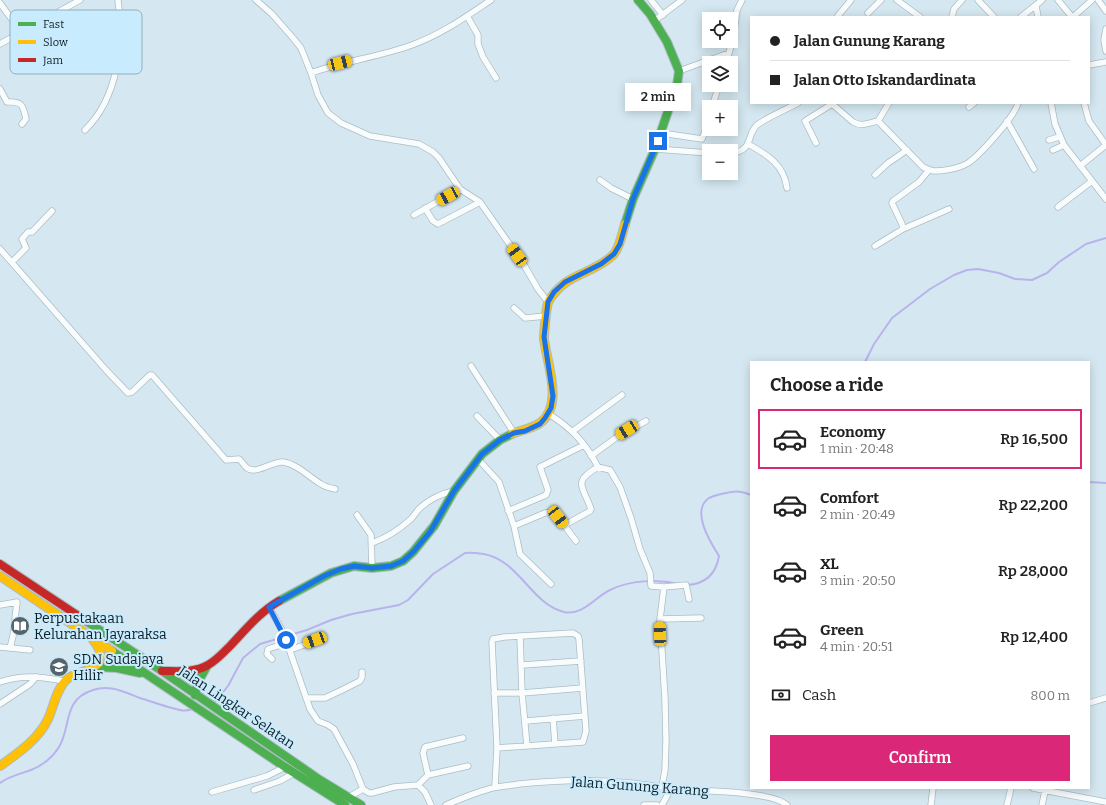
<!DOCTYPE html>
<meta charset="utf-8">
<style>
body{margin:0;font-family:Bitter,serif;background:#f2f2f2;color:#222;height:100vh;display:flex;flex-direction:column;font-size:15px;white-space:nowrap}
*{box-sizing:border-box;margin:0}
p{font-size:13px;color:#767676}
.icon{flex:none;width:22px;height:22px;fill:none;stroke:currentColor;stroke-width:2;stroke-linecap:round;stroke-linejoin:round}
.map{position:relative;flex:1;overflow:hidden}
.panel{position:absolute;left:750px;top:361px;width:340px;height:428px;display:flex;flex-direction:column;background:#fff;border-radius:0px;box-shadow:0 2px 10px #0003}
.panel>*{flex:none}
.guide{position:absolute;left:750px;top:16px;width:340px;height:88px;border-radius:0px;box-shadow:0 2px 10px #0003;display:grid;align-content:center;height:88px;padding:0 20px;background:#fff}
.buttons{position:absolute;left:702px;top:12px;display:grid;gap:8px}
.buttons a{display:grid;place-items:center;width:36px;height:36px;border-radius:0px;background:#fff;box-shadow:0 2px 10px #0003;font-size:20px}
.end{position:absolute;width:18px;height:18px;margin:-9px;border:5px solid #1a73e8;background:#fff;box-shadow:0 0 0 2px #fff}
.from{border-radius:50%}
.bubble{position:absolute;height:28px;border-radius:0px;background:#fff;box-shadow:0 2px 10px #0003;font-size:13px;font-weight:600;line-height:28px;text-align:center}
.car{position:absolute;width:12px;height:24px;margin:-12px -6px;border-radius:5px;box-shadow:0 0 3px 1px #0007;background:linear-gradient(#f5c518 24%,#345 0 40%,#f5c518 0 76%,#345 0 86%,#f5c518 0)}
.guide b{display:flex;align-items:center;gap:14px;height:38px;font-size:15px}
.guide b+b{border-top:1px solid #e0e0e0}
.guide i{width:10px;height:10px;background:#222}
ul{padding:0;list-style:none}
li{display:flex;align-items:center;gap:12px;height:60px;margin:0 8px 6px;padding:0 12px;border:2px solid transparent;border-radius:0px}
li div{flex:1}
li b{display:block;font-size:15px}
li em{font-style:normal;font-weight:600}
li.selected{border-color:#db2777}
li>.icon{width:36px;height:36px;stroke-width:1.5}
h2{padding:0 20px;font-size:18px;line-height:48px}
.pay{display:flex;align-items:center;gap:10px;height:44px;padding:0 20px;font-size:15px}
.pay p{margin-inline-start:auto}
.action{display:flex;gap:8px;margin-top:auto;padding:8px 20px}
.action a{flex:1;height:46px;border-radius:0px;background:#db2777;color:#fff;font-size:16px;font-weight:600;line-height:46px;text-align:center}
.map>svg:first-child{display:block}
.lines{fill:none;stroke-linecap:round;stroke-linejoin:round}
.stream{stroke:#b8b3ec;stroke-width:2}
.street-casing{stroke:#adbcc3;stroke-width:7}
.fast-casing{stroke:#adbcc3;stroke-width:10}
.slow-casing{stroke:#adbcc3;stroke-width:10}
.jam-casing{stroke:#adbcc3;stroke-width:10}
.street{stroke:#f9fcfd;stroke-width:5.5}
.fast{stroke:#4caf50;stroke-width:8}
.slow{stroke:#ffc107;stroke-width:8}
.jam{stroke:#c62828;stroke-width:8}
.route{stroke:#1a73e8;stroke-width:5}
.labels{text-anchor:middle;stroke-width:4;stroke-linejoin:round;paint-order:stroke}
.poi-label{font-size:14px;fill:#101e24;stroke:#c8ecfe;text-anchor:start}
.street-label{font-size:14px;fill:#101e24;stroke:#c8ecfe}
.key{fill:#c8ecfe;stroke:#91aebd;stroke-width:1}
.key-label{font-size:11px;fill:#101e24}
</style>
<div class="map">
<svg width="1106" height="805" viewBox="0 0 1106 805">
<rect width="100%" height="100%" fill="#d5e8f1"/>
<g class="lines">
<path class="stream" d="M865,362l9,-18 18,-26 38,-29 24,-14 13,-5 11,-1 21,4 16,6 17,1 15,-7 12,-11 27,-18 20,-6
M1089,482l17,1
M687,585c18,-1 29,-11 32,-29 -8,-13 -29,-45 -10,-58 4,-2 8,-3 12,-4 13,-3 18,-4 30,1
M211,702l5,-1 12,-15 15,-28 17,-14 47,-14 24,-10 21,-6 47,-9 9,-5 25,-26 32,-21c7,-1 12,0 19,1 36,7 46,49 80,58 19,4 31,-15 46,-22 20,-10 47,-11 69,-6
M0,783c9,-7 20,-9 31,-13 11,-4 22,-13 28,-23 13,-22 3,-47 34,-57 17,-6 31,2 47,8 10,3 21,7 32,10 7,2 13,4 20,1"/>
<g class="street-casing">
<path id="street" d="M256,0l16,14 21,24 8,10 10,25 7,22 10,18 13,10 29,13 49,8 14,8 6,6 21,31 20,13 44,63 14,24 10,13
M651,0l12,15
M897,0l23,17
M978,0l16,17
M1058,0l14,17
M1098,0l8,11
M0,3l21,29
M1036,6l2,11
M868,13l13,-13
M467,16l11,19v9l5,13 13,21
M837,17l14,-17
M952,17l2,-8 8,-9
M1021,17l21,-17
M1073,17l19,-17
M654,21l28,-21
M1106,29l-2,11 2,11
M0,44l80,-44
M726,63l7,-24 4,-29 5,-10
M1089,65l17,-3
M679,71l50,-18
M311,73c33,-12 68,-16 101,-28 30,-11 52,-27 79,-45
M0,89l7,13c15,-1 16,3 19,17l-4,5
M831,103l22,19c9,5 15,1 25,-1l45,46c4,2 8,4 12,4 10,0 25,-3 33,-8 12,-8 47,-47 50,-60
M1051,103l4,21 9,21 42,54
M1084,103l5,18 17,24
M713,107v-3l6,-19
M969,107l5,-4
M878,121l11,-18
M1007,121l27,48
M85,130c33,-32 39,-86 33,-130
M661,133l41,6 7,-18
M1049,140l10,-3
M816,143l-11,-22 27,-17
M748,144c20,11 36,21 39,44
M655,149l54,4
M1053,150l11,-5
M731,153c23,-2 15,-18 26,-28 9,-7 30,-16 41,-22
M1080,166l26,-21
M875,175l13,-12 19,-13
M600,180l11,8 22,11
M1058,207l34,-26
M425,208l8,13 5,3 42,-22
M414,215l46,-26
M903,229l-1,-5 -10,-21 1,-2 26,-19 10,-12
M875,246l28,-17 46,-20
M0,249l106,121 22,23 4,-1 18,-17h2l74,85 13,-1c3,2 5,7 8,9 9,7 26,-7 36,-6 14,2 26,15 38,22 4,3 9,4 14,5
M12,262l14,-14 -4,-9 6,-7h4l20,-21
M514,308l11,10 21,-2
M471,366l43,67
M549,414c23,15 36,28 49,53
M477,416l23,24
M573,431l49,-36
M591,456l26,-19 29,-16
M478,459l21,23 15,44 6,28 31,30
M508,511l38,-16 2,-5 -8,-23 44,-22
M357,515l14,20 1,33
M565,525l25,-14 1,-2c-8,-23 -19,-27 7,-42l12,3 10,17 11,31 9,31 10,24 1,13 13,1 22,-2 3,14
M514,526l31,-13 7,-1 6,5 18,24
M372,543c14,-5 28,-14 39,-24 3,-3 5,-7 8,-10 9,-9 23,-16 35,-18
M0,605l17,-3 -4,34 -3,12
M269,607l15,27 26,75 8,12 10,4 6,4 19,35 10,25 6,4h3l22,-6 24,-2 7,7 6,13
M660,619l41,-1
M520,636l2,57 5,53
M0,647l30,3
M290,650l25,-9
M272,659l-5,-5 1,-5 19,-6
M522,665l59,-4
M0,682c24,-8 41,-5 65,-1
M494,693h28l61,-5
M306,698h19l17,-8 18,-9 2,-4v-5
M1089,703l17,-5
M0,704l30,-20 6,-7
M553,718l2,26
M526,721l59,-5
M428,775l-5,-22 2,-6 38,-9
M418,785l10,-10 40,-9
M495,787l2,-39 -5,-106 1,-3 11,-2 69,-4 5,3 1,3 7,92 -3,11 -86,6
M662,787l3,-17 1,-29 -1,-42 -5,-80 4,-32
M1033,788l73,14
M254,790l26,-9 14,-8
M212,792l55,-16 18,-9
M349,797l14,-8
M446,805c14,-6 28,-12 43,-16 9,-3 20,-3 30,-5 37,-4 75,-5 112,-1 20,2 38,6 58,7 21,1 83,2 98,15
M644,805h13
M662,805l6,-11v-5
M931,805l2,-17
M1007,805l4,-17
M1042,805l3,-14"/>
</g>
<g class="fast-casing">
<path id="fast" d="M625,224l8,-25 22,-50 22,-64 2,-14 -12,-29 -17,-28 -12,-14
M279,601l52,-28 23,-7 18,2 19,-2 12,-5 10,-9 21,-26 20,-35 28,-37 18,-14 12,-6
M86,621l76,50 158,109 41,25
M112,651l173,116 60,38
M94,667l23,1 23,5
M195,695l2,-11 10,-18"/>
</g>
<g class="slow-casing">
<path id="slow" d="M512,434c9,-4 19,-5 28,-11 24,-18 7,-59 4,-84 0,-6 2,-30 4,-36 1,-3 3,-6 5,-8 16,-22 42,-22 60,-40 7,-7 9,-22 12,-31
M0,576l112,75
M0,766c18,-13 38,-26 48,-47 6,-13 8,-29 18,-39 9,-8 27,-9 33,-17 4,-8 -1,-17 -6,-23"/>
</g>
<g class="jam-casing">
<path id="jam" d="M0,564l86,57
M162,671c14,0 33,2 46,-6 9,-5 16,-13 23,-20 15,-16 29,-33 48,-44"/>
</g>
<use href="#street" class="street"/>
<use href="#fast" class="fast"/>
<use href="#slow" class="slow"/>
<use href="#jam" class="jam"/>
</g>
<g class="lines">
<path class="route" d="M286,640l-17,-33 55,-31 17,-7 13,-3 18,2 19,-2 12,-5 10,-9 17,-20 24,-41 28,-37 18,-14 14,-7 11,-2 15,-7 5,-6 6,-10 2,-12 -9,-59 4,-35 6,-10 11,-10 36,-18 13,-10 6,-10 13,-45 25,-58"/>
</g>
<defs>
<g id="library-disc" transform="scale(1)"><circle r="9.5" fill="#55656c" stroke="#c8ecfe"/><path d="M-6-4Q-3-5.5-.7-3.5V5Q-3 3-6 4ZM6-4Q3-5.5 .7-3.5V5Q3 3 6 4Z" fill="#fff"/></g>
<g id="school-disc" transform="scale(1)"><circle r="9.5" fill="#55656c" stroke="#c8ecfe"/><path d="M0-5L7-2L0 1L-7-2ZM-4 1L0 2.5L4 1V4Q0 6-4 4Z" fill="#fff"/></g>
</defs>
<g fill-rule="evenodd">
<use href="#library-disc" x="20" y="626"/>
<use href="#school-disc" x="59" y="667"/>
</g>
<g class="labels">
<g class="poi-label">
<text x="34" y="623">Perpustakaan<tspan x="34" dy="16">Kelurahan Jayaraksa</tspan></text>
<text x="73" y="664">SDN Sudajaya<tspan x="73" dy="16">Hilir</tspan></text>
</g>
<g class="street-label">
<text transform="translate(237 707) rotate(34)" y="5">Jalan Lingkar Selatan</text>
<text transform="translate(640 786) rotate(4)" y="5">Jalan Gunung Karang</text>
</g>
</g>
<rect x="10" y="10" width="132" height="64" rx="6" class="key"/>
<rect x="18" y="22" width="18" height="4" fill="#4caf50"/>
<rect x="18" y="40" width="18" height="4" fill="#ffc107"/>
<rect x="18" y="58" width="18" height="4" fill="#c62828"/>
<g class="key-label">
<text x="43" y="28">Fast</text>
<text x="43" y="46">Slow</text>
<text x="43" y="64">Jam</text>
</g>
</svg>
<div class="buttons">
<a><svg class="icon" aria-label="locate" viewBox="0 0 24 24"><circle cx="12" cy="12" r="6"/><path d="M12 2v4M12 18v4M2 12h4M18 12h4"/></svg></a>
<a><svg class="icon" aria-label="layers" viewBox="0 0 24 24"><path d="M12 4l9 5-9 5-9-5zM3 14l9 5 9-5"/></svg></a>
<a>+</a>
<a>−</a>
</div>
<i class="end from" style="left:286px;top:640px"></i>
<i class="end" style="left:658px;top:141px"></i>
<div class="bubble" style="left:625px;top:83px;width:66px">2 min</div>
<i class="car" style="left:340px;top:63px;rotate:76deg"></i>
<i class="car" style="left:448px;top:196px;rotate:241deg"></i>
<i class="car" style="left:517px;top:255px;rotate:325deg"></i>
<i class="car" style="left:627px;top:430px;rotate:238deg"></i>
<i class="car" style="left:558px;top:517px;rotate:143deg"></i>
<i class="car" style="left:660px;top:634px;rotate:358deg"></i>
<i class="car" style="left:315px;top:640px;rotate:250deg"></i>
<div class="guide">
<b><i class="from"></i>Jalan Gunung Karang</b>
<b><i></i>Jalan Otto Iskandardinata</b>
</div>
<section class="panel">
<h2>Choose a ride</h2>
<ul>
<li class="selected"><svg class="icon" aria-label="car" viewBox="0 0 24 24"><path d="M5 17H2v-5l4-1 3-4h7l3 4 3 1v5h-3M9 17h6M6 11h13"/><circle cx="7" cy="17" r="2"/><circle cx="17" cy="17" r="2"/></svg><div><b>Economy</b><p>1 min · 20:48</p></div><em>Rp 16,500</em></li>
<li><svg class="icon" aria-label="car" viewBox="0 0 24 24"><path d="M5 17H2v-5l4-1 3-4h7l3 4 3 1v5h-3M9 17h6M6 11h13"/><circle cx="7" cy="17" r="2"/><circle cx="17" cy="17" r="2"/></svg><div><b>Comfort</b><p>2 min · 20:49</p></div><em>Rp 22,200</em></li>
<li><svg class="icon" aria-label="car" viewBox="0 0 24 24"><path d="M5 17H2v-5l4-1 3-4h7l3 4 3 1v5h-3M9 17h6M6 11h13"/><circle cx="7" cy="17" r="2"/><circle cx="17" cy="17" r="2"/></svg><div><b>XL</b><p>3 min · 20:50</p></div><em>Rp 28,000</em></li>
<li><svg class="icon" aria-label="car" viewBox="0 0 24 24"><path d="M5 17H2v-5l4-1 3-4h7l3 4 3 1v5h-3M9 17h6M6 11h13"/><circle cx="7" cy="17" r="2"/><circle cx="17" cy="17" r="2"/></svg><div><b>Green</b><p>4 min · 20:51</p></div><em>Rp 12,400</em></li>
</ul>
<div class="pay"><svg class="icon" aria-label="cash" viewBox="0 0 24 24"><path d="M3 7h18v10H3z"/><circle cx="12" cy="12" r="2"/></svg>Cash<p>800 m</p></div>
<div class="action"><a>Confirm</a></div>
</section>
</div>
